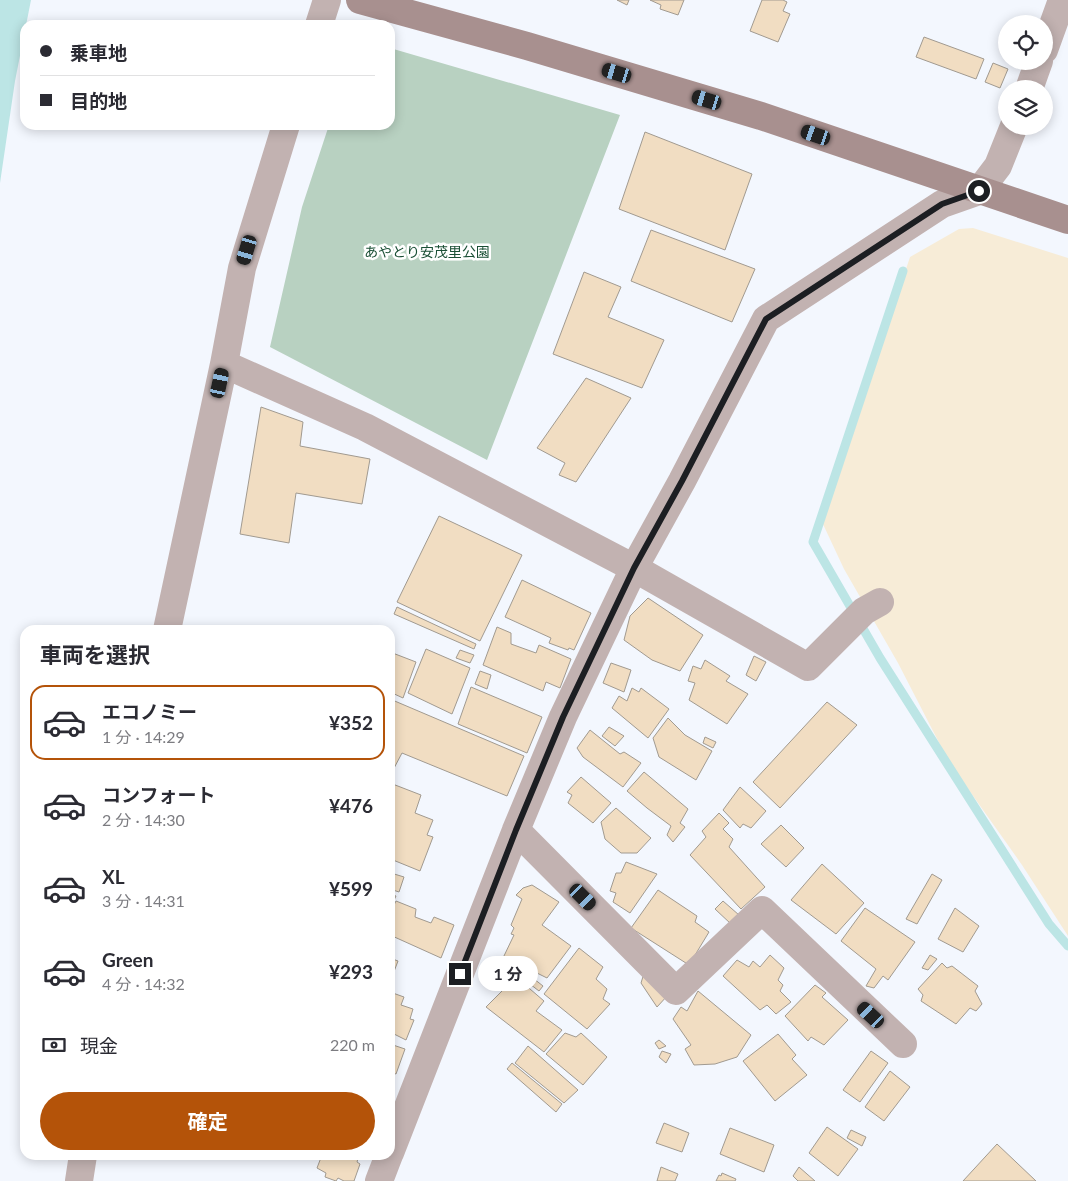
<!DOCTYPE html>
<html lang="ja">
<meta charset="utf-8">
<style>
body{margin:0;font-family:Lato,"Noto Sans JP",sans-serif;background:#f2f2f3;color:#2b2b33;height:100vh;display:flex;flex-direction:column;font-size:19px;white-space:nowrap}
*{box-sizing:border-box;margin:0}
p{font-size:16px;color:#7c7c81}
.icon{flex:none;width:28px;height:28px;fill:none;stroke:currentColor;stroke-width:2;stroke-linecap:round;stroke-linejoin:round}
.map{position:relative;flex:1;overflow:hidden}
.sheet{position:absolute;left:20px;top:625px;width:375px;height:535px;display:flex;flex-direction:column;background:#fff;border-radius:15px;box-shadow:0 2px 12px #0003}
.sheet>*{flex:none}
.hud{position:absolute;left:20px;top:20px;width:375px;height:110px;border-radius:15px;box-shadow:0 2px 12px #0003;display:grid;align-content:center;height:110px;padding:0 20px;background:#fff}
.tools{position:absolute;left:998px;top:15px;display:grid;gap:10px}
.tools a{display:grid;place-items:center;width:55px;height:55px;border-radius:50%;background:#fff;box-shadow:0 2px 12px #0003;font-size:25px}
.end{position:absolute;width:22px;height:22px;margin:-11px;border:6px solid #1c1e22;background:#fff;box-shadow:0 0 0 2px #fff}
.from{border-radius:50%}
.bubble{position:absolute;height:35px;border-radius:18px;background:#fff;box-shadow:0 2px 12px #0003;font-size:16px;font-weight:700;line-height:35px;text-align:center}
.car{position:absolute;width:15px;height:30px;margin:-15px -8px;border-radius:6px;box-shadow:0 0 4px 1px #0007;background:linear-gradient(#222 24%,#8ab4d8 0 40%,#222 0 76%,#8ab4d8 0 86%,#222 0)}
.hud b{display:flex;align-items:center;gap:18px;height:48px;font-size:19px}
.hud b+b{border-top:1px solid #e1e1e2}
.hud i{width:12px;height:12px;background:#2b2b33}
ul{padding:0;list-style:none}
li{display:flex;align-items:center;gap:15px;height:75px;margin:0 10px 8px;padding:0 10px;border:2px solid transparent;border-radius:15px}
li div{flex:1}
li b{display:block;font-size:19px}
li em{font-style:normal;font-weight:700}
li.active{border-color:#b45309}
li>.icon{width:45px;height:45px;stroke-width:1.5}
h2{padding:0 20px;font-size:22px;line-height:60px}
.pay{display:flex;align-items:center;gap:12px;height:55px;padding:0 20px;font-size:19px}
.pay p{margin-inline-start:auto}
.button{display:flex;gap:10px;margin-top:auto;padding:10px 20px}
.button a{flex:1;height:58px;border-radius:30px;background:#b45309;color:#fff;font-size:20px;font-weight:700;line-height:58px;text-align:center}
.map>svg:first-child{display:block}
.industrial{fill:#f7ecd7}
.green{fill:#b8d1c1}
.water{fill:#bce5e5}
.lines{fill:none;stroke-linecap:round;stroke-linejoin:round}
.stream{stroke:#bce5e5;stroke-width:9}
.building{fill:#f1ddc2;stroke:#a19a90}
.street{stroke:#c2b2b1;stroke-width:28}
.secondary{stroke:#a8908f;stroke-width:28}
.route{stroke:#1c1e22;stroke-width:6}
.labels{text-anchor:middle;stroke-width:5;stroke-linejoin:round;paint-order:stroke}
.park-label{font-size:14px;fill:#1a4f35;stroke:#fff}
</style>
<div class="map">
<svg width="1068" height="1181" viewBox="0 0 1068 1181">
<rect width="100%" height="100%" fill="#f3f7fe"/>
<path class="industrial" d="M973,228l95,30v678l-46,-71 -73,-103 -51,-99 -54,-94 -22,-47 88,-265 49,-28z"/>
<path class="green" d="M390,48l230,67 -133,345 -217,-113 32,-140 27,-82h61z"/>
<path class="water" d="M0,0h31l-16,81 -15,102z"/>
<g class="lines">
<path class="stream" d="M903,271l-90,271 67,116 169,266 19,22"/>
</g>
<path class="building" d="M617,0h12l-2,5z
M650,0h34l-6,15 -18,-6 1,-4z
M762,0h21l4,2 -4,9 7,3 -12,28 -28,-11z
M924,37l60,22 -8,20 -60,-22z
M993,63l15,6 -8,19 -15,-6z
M645,132l107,42 -27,76 -106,-41z
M651,230l104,39 -23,53 -101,-41z
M584,272l37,15 -13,30 56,23 -22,48 -89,-34z
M586,378l45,20 -55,84 -17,-7 6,-12 -28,-15z
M261,407l42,15 -3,24 70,13 -8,45 -66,-11 -7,50 -49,-9z
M439,516l83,39 -42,86 -83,-39z
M522,580l69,33 -17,37 -5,-2 -1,2 -19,-7 2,-5 -46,-21z
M648,598l55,37 -23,36 -28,-11 -28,-20 6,-24z
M397,607l79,37 -2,5 -80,-35z
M497,627l14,6v11l25,9 3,-8 32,14 -11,29 -14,-6 -3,9 -60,-26z
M426,649l44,19 -18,46 -44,-21z
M460,650l14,5 -4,8 -14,-5z
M390,652l26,10 -13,36 -13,-6z
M754,656l12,6 -10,19 -10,-6z
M705,660l25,16 -4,5 22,13 -21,30 -38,-24 6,-17 -7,-2 5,-15 8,3z
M611,663l20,7 -7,22 -21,-9z
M480,671l11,4 -4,14 -12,-5z
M471,687l71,30 -15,36 -69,-29z
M632,688l7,4 2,-4 28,21 -21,29 -36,-30 7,-12 8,5z
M390,699l134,57 -17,40 -105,-43 -10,19h-2z
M827,702l30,23 -77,83 -27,-26z
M668,718l17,17 27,16 -16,29 -37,-23 -6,-19z
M609,727l15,9 -9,10 -13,-10z
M590,730l30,24 4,-2 17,11 -18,24 -40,-30 -6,-9z
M705,737l11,5 -3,6 -10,-5z
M644,772l44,37 -8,14 5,4 -12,15 -6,-7 4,-9 -24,-18 -20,-17z
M581,777l30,26 -18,20 -25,-20 4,-8 -5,-3z
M390,783l31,12 -6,18 18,7 -6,15 6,2 -13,34 -27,-11 -1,5 -2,-1z
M740,787l26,24 -15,17 -8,-4 -3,4 -17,-18z
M616,808l35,30 -14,15h-16l-16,-14 -4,-17z
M719,813l10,10 -6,6 10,10 -4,8 36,40 -24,22 -51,-54 16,-18 -4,-6z
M781,825l23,23 -18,19 -25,-23z
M626,862l31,12 -27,39 -17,-11 3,-9 -6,-2 6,-18h5z
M822,864l42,39 -28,31 -45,-34z
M391,873l13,4 -5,15 -9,-3z
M932,874l10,6 -25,44 -11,-5z
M532,885l27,17 -17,23 29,21 -24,32 -18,-9 -3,5 -23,-16 11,-23 -3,-1 3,-6 -3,-3 11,-26 -6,-4 7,-7z
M658,890l39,26 -2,6 14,10 -20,33 -58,-37z
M390,894l6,2 -3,6 -3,-1z
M396,901l20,8 -1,8 16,6 3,-6 20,8 -13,33 -51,-23v-32l4,2z
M723,901l16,14 -8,9 -16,-15z
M865,908l50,34 -27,38 -5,-4 -9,12 -8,-2 10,-17 -35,-28z
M955,908l24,18 -16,26 -25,-13z
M579,948l24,19 -7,12 11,10 -4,10 7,5 -23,25 -43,-35z
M770,955l14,13 -6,12 5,5 -3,6 11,11 -15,12 -9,-9 -7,5 -37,-34 14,-16 12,7 4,-6 7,6z
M930,955l7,4 -9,11 -6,-2z
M390,958l8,3 -8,21z
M942,963l5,5 5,-2 26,20 -3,5 7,13 -6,7 -6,-3 -14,16 -35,-23 2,-6 -5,-6z
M645,970l23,25 -11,12 -16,-24z
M529,975l14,11 -4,5 -13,-10z
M516,977l28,24 -8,10 26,19 -18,22 -58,-45z
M815,985l11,8 -4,4 26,23 -24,25 -13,-8 -3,4 -23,-25z
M698,991l53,44 -14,22 -22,7 -21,1 -9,-16 6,-4 -18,-26 8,-12 6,4z
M390,992l14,5 -3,8 12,4 -3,10 4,1 -8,20 -12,-6 -2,4h-2z
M565,1033l11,4 5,-4 26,24 -24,28 -37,-31z
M778,1034l18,21 -4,4 15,16 -32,26 -32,-40z
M659,1040l7,6 -7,3 -4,-6z
M390,1044l15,5 -9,25 -6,-2z
M528,1046l50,44 -14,13 -49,-40z
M662,1051l9,3 -5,9 -7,-6z
M871,1051l17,12 -28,39 -17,-12z
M512,1063l50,41 -6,8 -49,-43z
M890,1071l20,16 -26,34 -19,-14z
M664,1123l25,10 -7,19 -26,-9z
M827,1127l31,22 -20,27 -29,-23z
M730,1128l44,17 -10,27 -44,-18z
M851,1130l15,7 -4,9 -15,-8z
M997,1144l39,37h-73z
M322,1155h37l-2,7 3,2 -6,17h-10l-6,-3 -2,3 -11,-4 1,-4 -9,-5z
M661,1167l17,7 -3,7h-18z
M799,1167l16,14h-17l-5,-5z
M722,1173l14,6 -1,2h-19l3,-6 2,1z"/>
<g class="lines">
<path class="street" d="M319,25l8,-25
M1044,50l18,-50
M1029,89l10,-28
M224,364l141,63 269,141 174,99 56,-56 16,-9
M167,630l57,-266 18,-96 44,-143
M516,830l160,161 86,-81 141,134
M390,1153l126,-323 47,-113 71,-149 48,-87 84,-162 176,-115 37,-13 19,-25 16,-40
M79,1181l4,-26
M379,1181l10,-26"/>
<path class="secondary" d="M360,0l167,46 234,70 307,104"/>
</g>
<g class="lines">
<path class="route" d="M460,974l56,-144 47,-113 71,-149 48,-87 84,-162 176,-115 37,-13"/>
</g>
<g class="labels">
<g class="park-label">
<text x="427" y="257">あやとり安茂里公園</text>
</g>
</g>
</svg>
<div class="tools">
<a><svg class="icon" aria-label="locate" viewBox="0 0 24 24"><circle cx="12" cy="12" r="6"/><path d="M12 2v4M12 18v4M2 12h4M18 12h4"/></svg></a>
<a><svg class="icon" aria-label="layers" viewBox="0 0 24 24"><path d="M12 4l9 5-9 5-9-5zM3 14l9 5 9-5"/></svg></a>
</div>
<i class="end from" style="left:979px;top:191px"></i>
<i class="end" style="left:460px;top:974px"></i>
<div class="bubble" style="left:478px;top:956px;width:60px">1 分</div>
<i class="car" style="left:617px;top:73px;rotate:287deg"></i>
<i class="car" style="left:707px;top:100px;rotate:287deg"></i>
<i class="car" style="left:816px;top:135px;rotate:289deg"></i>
<i class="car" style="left:247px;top:250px;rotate:197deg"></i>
<i class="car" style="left:220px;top:383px;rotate:12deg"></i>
<i class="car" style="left:583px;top:897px;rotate:135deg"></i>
<i class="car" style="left:871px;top:1015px;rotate:313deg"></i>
<div class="hud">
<b><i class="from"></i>乗車地</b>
<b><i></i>目的地</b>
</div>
<section class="sheet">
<h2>車両を選択</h2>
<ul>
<li class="active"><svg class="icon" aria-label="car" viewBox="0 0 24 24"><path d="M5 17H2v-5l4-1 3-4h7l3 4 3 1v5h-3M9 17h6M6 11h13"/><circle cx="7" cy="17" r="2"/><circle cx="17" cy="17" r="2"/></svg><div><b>エコノミー</b><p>1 分 · 14:29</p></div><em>¥352</em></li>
<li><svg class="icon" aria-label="car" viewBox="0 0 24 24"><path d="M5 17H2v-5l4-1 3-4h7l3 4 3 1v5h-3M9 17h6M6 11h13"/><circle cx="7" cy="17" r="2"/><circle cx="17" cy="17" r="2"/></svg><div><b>コンフォート</b><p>2 分 · 14:30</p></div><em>¥476</em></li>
<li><svg class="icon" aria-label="car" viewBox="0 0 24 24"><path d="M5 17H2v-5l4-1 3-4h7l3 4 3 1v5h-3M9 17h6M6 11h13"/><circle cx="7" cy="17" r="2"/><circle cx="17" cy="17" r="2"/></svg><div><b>XL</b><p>3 分 · 14:31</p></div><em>¥599</em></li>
<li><svg class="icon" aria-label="car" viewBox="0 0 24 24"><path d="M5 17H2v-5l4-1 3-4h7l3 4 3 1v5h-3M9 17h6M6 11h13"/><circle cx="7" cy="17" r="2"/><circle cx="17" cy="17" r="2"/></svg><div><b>Green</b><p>4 分 · 14:32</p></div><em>¥293</em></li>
</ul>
<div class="pay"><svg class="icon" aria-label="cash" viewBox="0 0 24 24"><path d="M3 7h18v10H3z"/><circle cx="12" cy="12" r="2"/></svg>現金<p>220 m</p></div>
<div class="button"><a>確定</a></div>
</section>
</div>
